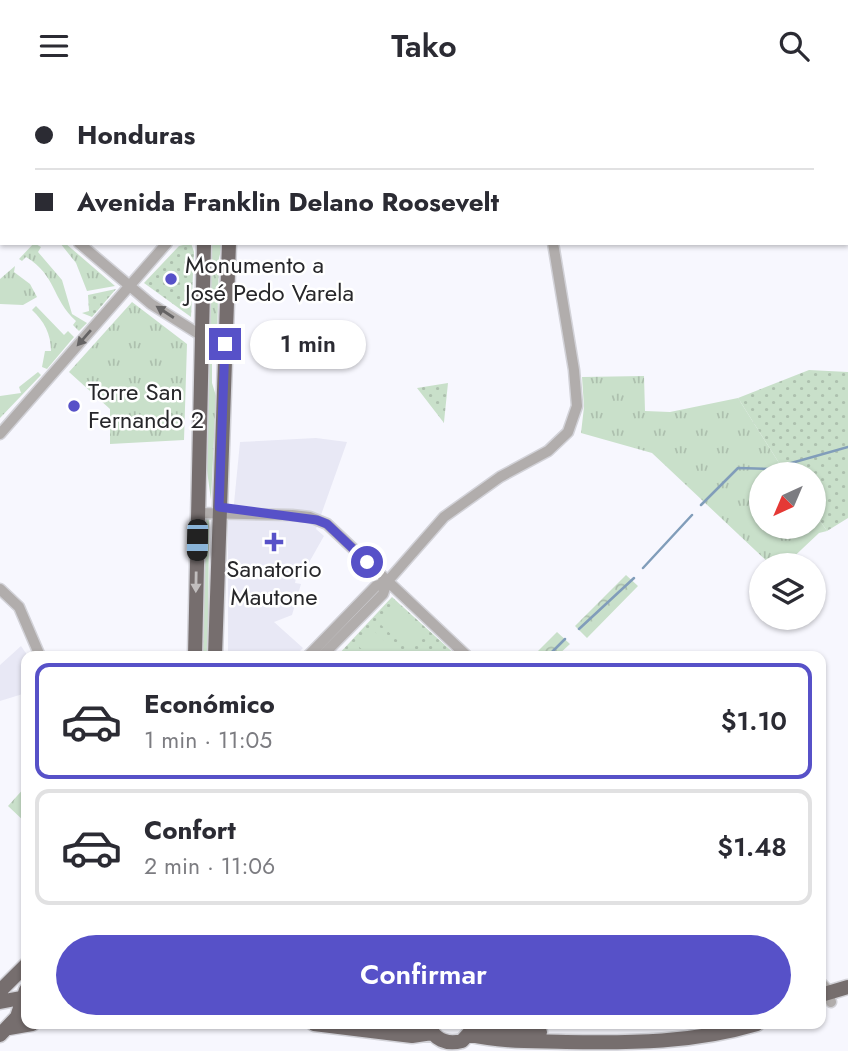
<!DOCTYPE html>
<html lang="es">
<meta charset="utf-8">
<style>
body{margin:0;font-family:Jost,sans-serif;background:#f2f2f3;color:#2b2b33;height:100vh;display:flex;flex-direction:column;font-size:26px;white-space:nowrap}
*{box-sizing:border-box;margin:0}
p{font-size:23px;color:#7c7c81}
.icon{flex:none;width:38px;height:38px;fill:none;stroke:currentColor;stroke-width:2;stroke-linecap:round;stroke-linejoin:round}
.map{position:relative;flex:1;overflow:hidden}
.details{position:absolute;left:21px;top:560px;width:805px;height:378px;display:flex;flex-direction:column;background:#fff;border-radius:14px;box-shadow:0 2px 5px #0004}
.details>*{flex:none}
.hud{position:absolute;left:0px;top:0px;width:849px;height:154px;box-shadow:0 2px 5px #0004;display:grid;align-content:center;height:154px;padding:0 35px;background:#fff}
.needle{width:46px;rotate:224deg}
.tools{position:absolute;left:749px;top:371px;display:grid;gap:14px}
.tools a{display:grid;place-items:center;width:77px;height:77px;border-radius:50%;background:#fff;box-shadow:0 2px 5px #0004;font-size:35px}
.end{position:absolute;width:32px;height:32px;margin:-16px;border:9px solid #5751c8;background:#fff;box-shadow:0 0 0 4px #fff}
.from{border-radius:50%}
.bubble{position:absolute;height:49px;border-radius:24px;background:#fff;box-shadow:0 2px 5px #0004;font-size:23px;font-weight:600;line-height:49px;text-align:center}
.car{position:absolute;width:21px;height:42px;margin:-21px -10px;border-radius:9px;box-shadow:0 0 5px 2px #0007;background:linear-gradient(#222 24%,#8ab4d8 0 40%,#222 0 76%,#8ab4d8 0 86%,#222 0)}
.hud b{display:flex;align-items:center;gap:24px;height:66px;font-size:26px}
.hud b+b{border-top:2px solid #e1e1e2}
.hud i{width:18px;height:18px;background:#2b2b33}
ul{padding:12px 0 0;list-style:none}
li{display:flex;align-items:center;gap:21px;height:116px;margin:0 14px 10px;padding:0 21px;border:4px solid #e1e1e2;border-radius:14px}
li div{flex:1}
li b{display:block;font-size:26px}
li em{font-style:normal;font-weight:600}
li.active{border-color:#5751c8}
li>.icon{width:63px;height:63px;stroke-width:1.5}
.action{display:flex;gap:14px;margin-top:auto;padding:14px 35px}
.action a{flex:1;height:80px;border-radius:42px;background:#5751c8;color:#fff;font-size:28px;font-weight:600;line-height:80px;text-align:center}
header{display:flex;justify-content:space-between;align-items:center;height:91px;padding:0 35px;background:#fff;font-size:32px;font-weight:600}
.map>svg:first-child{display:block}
.built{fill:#e8e8f5}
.grass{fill:url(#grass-tufts)}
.forest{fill:url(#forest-crowns)}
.park{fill:url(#park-dots)}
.pitch{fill:#c9e0ca}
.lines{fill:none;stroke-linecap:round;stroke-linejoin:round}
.stream{stroke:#819dba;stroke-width:2.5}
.minor-casing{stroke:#d2d2d8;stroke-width:13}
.major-casing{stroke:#d2d2d8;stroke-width:17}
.minor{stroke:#b1adac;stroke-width:10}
.major{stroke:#766e6e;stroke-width:14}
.oneway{fill:#656364}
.oneway2{fill:#c1bebe}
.route{stroke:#5751c8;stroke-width:9}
.poi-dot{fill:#5751c8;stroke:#fff;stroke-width:2.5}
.labels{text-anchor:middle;stroke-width:5;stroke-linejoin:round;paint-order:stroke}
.poi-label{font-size:24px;fill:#27272a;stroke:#fff;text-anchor:start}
</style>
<header><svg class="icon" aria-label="menu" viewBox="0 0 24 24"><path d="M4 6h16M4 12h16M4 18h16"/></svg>Tako<svg class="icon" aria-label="search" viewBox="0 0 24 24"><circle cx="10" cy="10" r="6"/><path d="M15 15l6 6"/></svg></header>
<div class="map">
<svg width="848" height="960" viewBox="0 0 848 960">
<defs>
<pattern id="grass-tufts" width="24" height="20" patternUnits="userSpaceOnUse" patternTransform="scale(1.75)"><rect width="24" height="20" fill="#c9e0ca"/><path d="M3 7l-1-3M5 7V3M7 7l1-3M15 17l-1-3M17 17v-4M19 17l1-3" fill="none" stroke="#adc0ae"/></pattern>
<pattern id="forest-crowns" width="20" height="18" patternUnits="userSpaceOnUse" patternTransform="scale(1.75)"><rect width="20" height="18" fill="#c9e0ca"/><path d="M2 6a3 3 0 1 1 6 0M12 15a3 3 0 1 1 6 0" fill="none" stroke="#adc0ae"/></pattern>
<pattern id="park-dots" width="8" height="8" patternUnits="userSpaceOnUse" patternTransform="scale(1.75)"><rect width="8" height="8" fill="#c9e0ca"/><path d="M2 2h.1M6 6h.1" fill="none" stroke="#adc0ae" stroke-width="1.8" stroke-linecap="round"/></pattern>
</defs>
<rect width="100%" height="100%" fill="#f7f7fe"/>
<path class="built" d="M316,347l31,4 -31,87 8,7 -17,30 -8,-2 -4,19 6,1 -9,31 -18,7 29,26 -8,8h-67v-136l5,-6 7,-72z
M21,555l7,10 -2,37 -26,8v-36z"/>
<path class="grass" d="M34,152l7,4 -3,5 24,28 10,34 15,9 -8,8 -6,-6 3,-4c-25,-23 -19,-45 -50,-64l-4,4 -3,-2z
M60,152h5l50,43 -28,5 -11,-28z
M209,152h14l-4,15 -2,82 -8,-3z
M15,175l-1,6 16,12 7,13 -14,8 -23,-1v-25z
M132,211l55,42 -3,96 -74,4v-35l-41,-37z
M36,215l28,29 4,-4 6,6 -27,32 -5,-2 3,-16h6c0,-17 -7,-30 -19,-41z
M209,255l3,1v36l4,13 -5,104 -6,-44z
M38,281l3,3 -41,43v-22l21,-3 -2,-6z
M644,285l1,35 25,1 68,-14 48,76h-25v53h53v-15l13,19 -8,2 -34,32h-14l-119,-112 -71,-20 3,-26 -2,-30z
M204,426h5l-1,139h-7z
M26,695v37l-18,-17z"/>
<path class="forest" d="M626,484l12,11 -51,52 -12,-12z
M557,541l13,12 -13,12h-24z"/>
<path class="park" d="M191,152l3,9 -3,65 -47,-34 35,-37z
M116,198l-24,28 -10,-4 7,-2 -1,-16z
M809,279l39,2v146l-21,13 -13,-19v-38h-28l-48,-76z
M448,292l-4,39v1l-27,-35z
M392,506l65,59h-120z"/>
<path class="pitch" d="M393,516l31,28 -15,16 -30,-28z
M372,538l29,27h-32l-12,-11z"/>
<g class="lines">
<path class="stream" d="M701,414l37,-37 32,1 78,-22
M643,477l49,-53
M579,538l55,-51
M548,565l17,-17"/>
<g class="minor-casing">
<path id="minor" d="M594,2l3,-2
M0,87l2,1
M79,152l72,61 51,32
M0,343l167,-191
M197,422l95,2 18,2 17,7 140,132
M0,498l19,18 21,49
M308,565l68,-70 11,-4 57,-65 56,-40 48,-26 20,-19 9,-26 -3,-36 -21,-127
M322,565l61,-62 4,-12
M821,892l6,6 4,13"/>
</g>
<g class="major-casing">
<path id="major" d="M203,0v2
M216,2v-2
M229,2v-2
M195,565l9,-413
M215,565l14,-413
M0,900l26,-26
M821,904l27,-8
M0,911l26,-5
M314,933l98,12 20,-3
M392,933h21
M428,933c6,16 18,21 34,17l12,-13
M484,933l21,6 35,2
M9,937l23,-4
M0,944l17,-18 9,-27
M470,944c32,7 63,6 96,7 66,1 127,1 191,-18"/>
</g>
<use href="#minor" class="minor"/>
<use href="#major" class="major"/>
</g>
<defs><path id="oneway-solid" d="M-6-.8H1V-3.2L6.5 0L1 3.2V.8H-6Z" transform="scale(1.75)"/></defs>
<g class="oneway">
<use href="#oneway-solid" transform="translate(165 221) rotate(-147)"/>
<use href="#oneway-solid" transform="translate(84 247) rotate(131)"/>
</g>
<use class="oneway2" href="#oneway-solid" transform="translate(196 491) rotate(91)"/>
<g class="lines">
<path class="route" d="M225,253l-6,163 98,13 10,4 40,38"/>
</g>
<g class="poi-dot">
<circle cx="171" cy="188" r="7"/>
<circle cx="74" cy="315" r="7"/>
<path d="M270.5 440.5h7v7h7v7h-7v7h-7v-7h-7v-7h7z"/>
</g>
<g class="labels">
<g class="poi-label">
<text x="185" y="182">Monumento a<tspan x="185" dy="28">José Pedo Varela</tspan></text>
<text x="88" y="309">Torre San<tspan x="88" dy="28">Fernando 2</tspan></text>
<text x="274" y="486" text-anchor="middle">Sanatorio<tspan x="274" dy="28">Mautone</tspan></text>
</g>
</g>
</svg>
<div class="tools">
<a><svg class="needle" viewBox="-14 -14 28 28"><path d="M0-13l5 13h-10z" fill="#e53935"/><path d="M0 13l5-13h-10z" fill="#7c7c81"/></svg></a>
<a><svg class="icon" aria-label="layers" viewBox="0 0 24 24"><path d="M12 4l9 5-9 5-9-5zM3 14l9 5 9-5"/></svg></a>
</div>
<i class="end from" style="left:367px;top:471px"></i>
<i class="end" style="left:225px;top:253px"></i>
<div class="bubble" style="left:250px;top:229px;width:116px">1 min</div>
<i class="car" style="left:197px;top:449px;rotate:181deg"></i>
<div class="hud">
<b><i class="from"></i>Honduras</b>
<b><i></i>Avenida Franklin Delano Roosevelt</b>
</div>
<section class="details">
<ul>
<li class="active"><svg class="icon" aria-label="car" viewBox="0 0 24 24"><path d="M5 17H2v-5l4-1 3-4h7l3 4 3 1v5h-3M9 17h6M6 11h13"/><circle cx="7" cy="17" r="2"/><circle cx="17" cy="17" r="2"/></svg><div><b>Económico</b><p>1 min · 11:05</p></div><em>$1.10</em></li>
<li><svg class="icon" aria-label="car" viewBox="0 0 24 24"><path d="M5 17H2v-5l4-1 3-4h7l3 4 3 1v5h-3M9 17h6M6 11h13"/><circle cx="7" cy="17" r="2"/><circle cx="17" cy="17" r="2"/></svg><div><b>Confort</b><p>2 min · 11:06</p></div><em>$1.48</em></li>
</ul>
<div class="action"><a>Confirmar</a></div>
</section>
</div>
